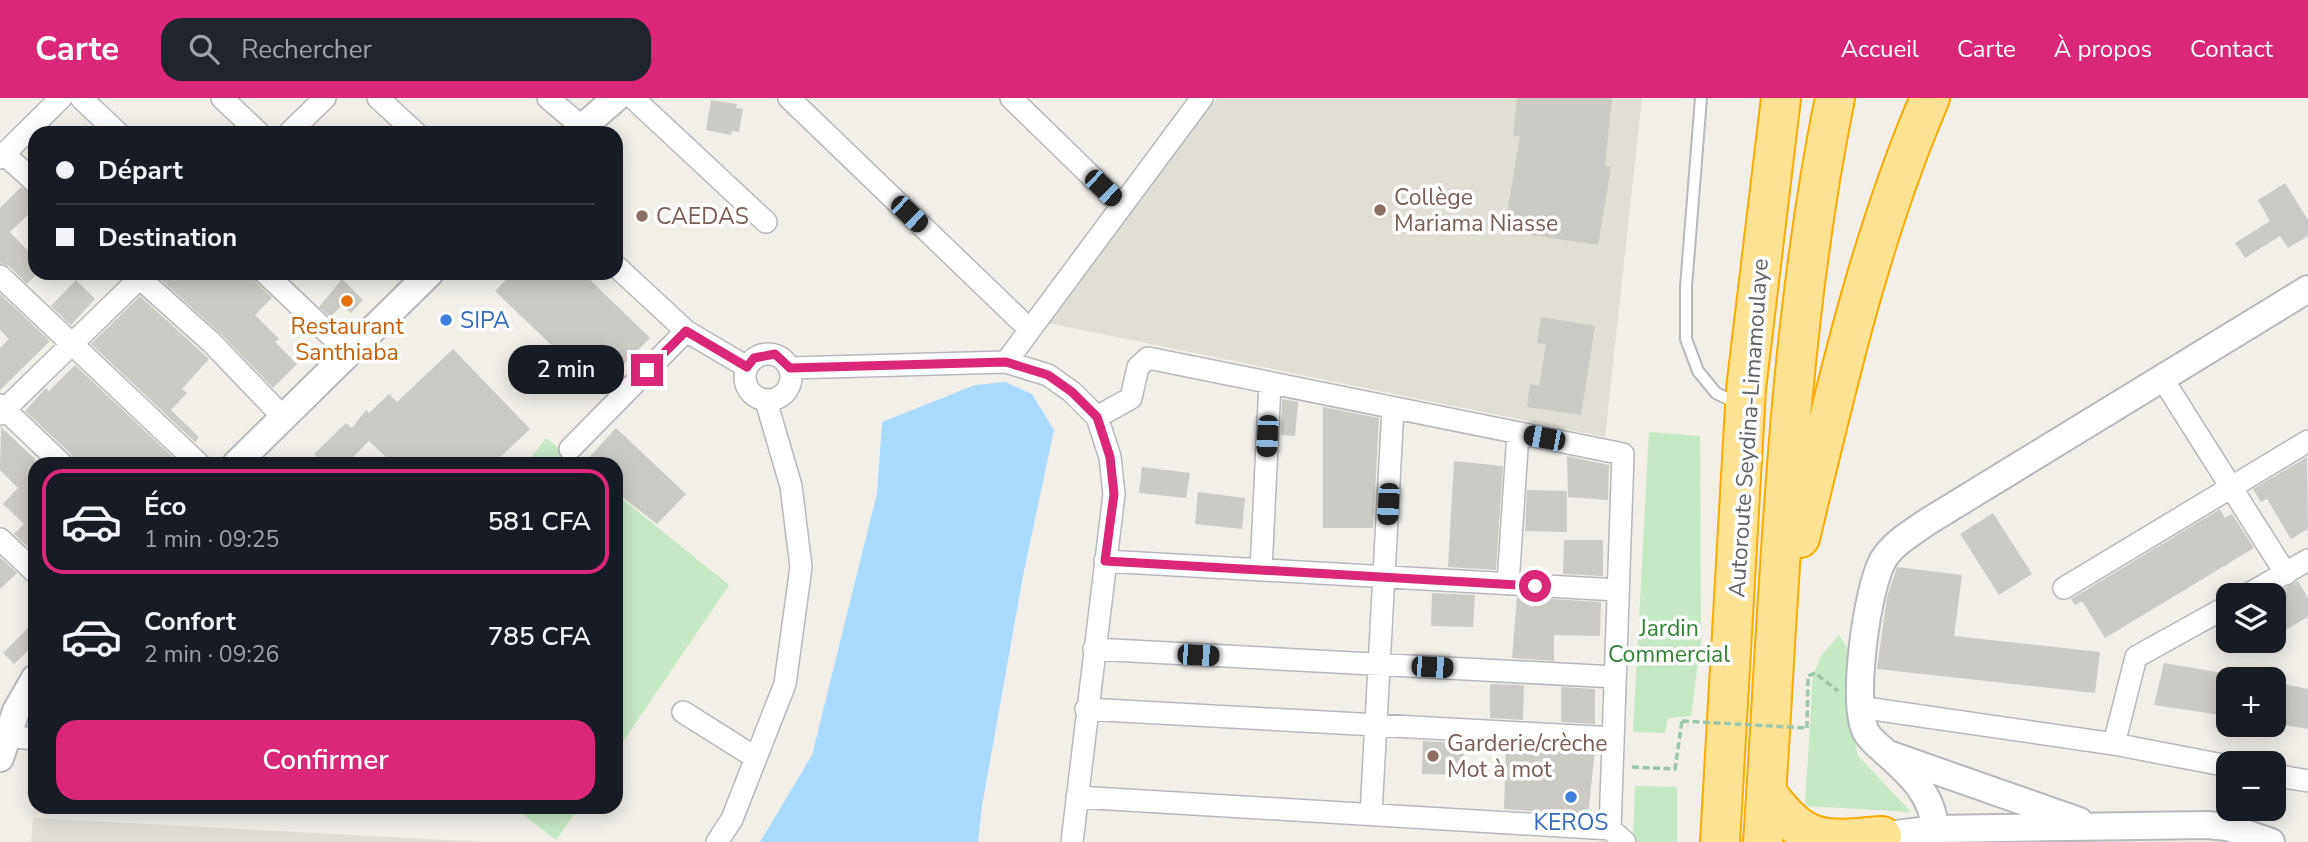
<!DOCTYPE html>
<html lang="fr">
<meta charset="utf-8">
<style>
body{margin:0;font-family:"Nunito Sans",sans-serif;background:#20242c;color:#f1f3f6;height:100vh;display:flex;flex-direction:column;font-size:26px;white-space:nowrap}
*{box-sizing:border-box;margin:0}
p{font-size:23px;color:#9ea1a6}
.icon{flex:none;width:38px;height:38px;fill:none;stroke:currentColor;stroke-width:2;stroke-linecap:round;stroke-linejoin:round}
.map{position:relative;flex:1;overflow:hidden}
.drawer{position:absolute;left:28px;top:359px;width:595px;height:357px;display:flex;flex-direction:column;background:#171b24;border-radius:21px;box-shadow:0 4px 18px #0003}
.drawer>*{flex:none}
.guide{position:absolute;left:28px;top:28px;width:595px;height:154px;border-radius:21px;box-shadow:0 4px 18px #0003;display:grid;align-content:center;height:154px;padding:0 28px;background:#171b24}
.tools{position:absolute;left:2216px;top:485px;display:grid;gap:14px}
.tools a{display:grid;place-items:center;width:70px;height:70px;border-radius:14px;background:#171b24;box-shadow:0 4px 18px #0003;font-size:35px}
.end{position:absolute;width:32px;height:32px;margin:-16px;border:9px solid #db2777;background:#fff;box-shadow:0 0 0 4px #fff}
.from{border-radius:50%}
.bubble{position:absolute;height:49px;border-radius:21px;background:#171b24;box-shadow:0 4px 18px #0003;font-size:23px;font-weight:600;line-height:49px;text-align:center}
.car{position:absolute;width:21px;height:42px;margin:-21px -10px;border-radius:9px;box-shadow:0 0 5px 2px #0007;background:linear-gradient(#222 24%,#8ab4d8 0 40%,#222 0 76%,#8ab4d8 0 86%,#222 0)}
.guide b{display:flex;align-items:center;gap:24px;height:66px;font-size:26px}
.guide b+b{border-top:2px solid #363941}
.guide i{width:18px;height:18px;background:#f1f3f6}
ul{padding:12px 0 0;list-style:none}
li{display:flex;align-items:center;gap:21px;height:105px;margin:0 14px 10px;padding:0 14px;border:4px solid transparent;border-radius:21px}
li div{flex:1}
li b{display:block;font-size:26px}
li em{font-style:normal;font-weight:600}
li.selected{border-color:#db2777}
li>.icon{width:63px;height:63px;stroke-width:1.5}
.cta{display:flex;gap:14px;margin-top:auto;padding:14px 28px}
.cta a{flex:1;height:80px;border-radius:21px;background:#db2777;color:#fff;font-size:28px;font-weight:600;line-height:80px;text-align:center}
header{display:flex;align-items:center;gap:42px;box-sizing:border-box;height:98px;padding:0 35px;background:#db2777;color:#fff}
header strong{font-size:33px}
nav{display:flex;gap:38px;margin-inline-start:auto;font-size:24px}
.search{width:490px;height:63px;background:#20242c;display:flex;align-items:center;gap:18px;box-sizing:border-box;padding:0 24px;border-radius:21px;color:#9ea1a6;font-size:26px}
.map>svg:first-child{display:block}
.education{fill:#e1ded6}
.green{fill:#c5e8c5}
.water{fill:#aadaff}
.building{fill:#cccac5}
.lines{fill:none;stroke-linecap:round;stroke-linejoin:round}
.service-casing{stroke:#b5b8bc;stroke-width:14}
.minor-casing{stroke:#b5b8bc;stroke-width:24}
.tertiary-casing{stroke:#b5b8bc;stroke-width:30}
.motorway-casing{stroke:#f9ab00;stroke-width:42}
.path{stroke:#9cc7a9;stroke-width:3.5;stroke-dasharray:7 3.5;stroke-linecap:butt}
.service{stroke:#fff;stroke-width:10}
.minor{stroke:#fff;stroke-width:21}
.tertiary{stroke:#fff;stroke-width:26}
.motorway{stroke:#fde293;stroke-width:38}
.path-bridge{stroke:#9cc7a9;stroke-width:3.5;stroke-dasharray:7 3.5;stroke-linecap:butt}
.route{stroke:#db2777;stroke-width:9}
.education-dot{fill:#8d6e63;stroke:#fff;stroke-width:2.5}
.food-dot{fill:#e8710a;stroke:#fff;stroke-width:2.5}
.shop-dot{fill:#3f7fe0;stroke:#fff;stroke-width:2.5}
.labels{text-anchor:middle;stroke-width:7;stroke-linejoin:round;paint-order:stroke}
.education-label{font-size:23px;fill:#785e54;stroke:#fff;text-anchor:start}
.shop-label{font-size:23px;fill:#366cbe;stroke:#fff;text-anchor:start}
.food-label{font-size:23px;fill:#c56008;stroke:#fff}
.street-label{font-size:23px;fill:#5f6368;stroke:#fff}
.park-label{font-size:23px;fill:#348238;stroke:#fff}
</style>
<header>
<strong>Carte</strong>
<div class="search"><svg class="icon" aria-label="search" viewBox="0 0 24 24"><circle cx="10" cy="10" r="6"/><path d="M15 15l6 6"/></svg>Rechercher</div>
<nav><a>Accueil</a><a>Carte</a><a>À propos</a><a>Contact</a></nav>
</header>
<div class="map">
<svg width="2308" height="744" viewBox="0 0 2308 744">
<rect width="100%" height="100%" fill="#f1efe8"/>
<path class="education" d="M1217,0h425l-37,339 -562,-115z
M33,720l451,24h-453z"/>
<path class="green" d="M1649,334l51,4 1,205 -10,75 -23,2 -3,15 -32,-1z
M546,340l32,26h-52z
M616,396l113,91 -113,167z
M1839,537l10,16 -4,45 13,60 53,56 -106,-6 8,-131 8,-19z
M1635,688l42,1v55h-44z
M513,709h66l-23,33z"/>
<path class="water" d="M1005,284l27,12 22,36 -30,141 -42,235 -4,36h-218l52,-87 65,-262 5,-71 93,-37z"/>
<path class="building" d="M1517,0h95l-7,68 6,1 -13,78 -94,-14 16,-95h-7z
M711,2l26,4 -1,4 7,1 -4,23 -7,-1 -1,4 -25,-5z
M2285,85l23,37v16l-20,12 -8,-12 -35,22 -10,-15 35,-22 -12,-21z
M21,89l14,8v13l-25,24 25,26v18l-8,8 -18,-18 -9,-3v-55z
M166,175h86l4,9 16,16 -17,17 24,24 -4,3 22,22 -24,24 -52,-54 -61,-55z
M513,175h70l67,65 -52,52 -103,-99z
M342,181l21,21 -12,13 -9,-8 -12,12 -11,-10z
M76,182l19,19 -24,26 -20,-19z
M0,196l50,47 -50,49v-42l9,-9 -9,-9z
M140,198l69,63 -27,30 5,4 -16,17 28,27 -4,5 -104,-98z
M1541,219l54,9 -14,89 -54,-8 3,-23 9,2 7,-42 -9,-1z
M453,251l77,80 -37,35h-100l-24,-23 -23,23h-22l-10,-10 32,-31 6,5 14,-18 3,3 20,-19 8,8z
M75,267l105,99h-105l-4,-10 -46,-43 21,-23 3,3z
M1282,301l16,3 -3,34 -14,-1z
M1323,309l56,11 -6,110h-50z
M1,329l34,32 -1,94 -20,-19 10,-10 -21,-20 15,-16 -18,-18z
M616,330l70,66 -29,30 -41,-32v-28h-33z
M1567,358l42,9 -1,35 -40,-3z
M2307,359l1,72 -17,10 -24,-40 -6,3 -8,-13z
M1454,363l49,5 -7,104 -48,-3z
M1142,369l48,6 -4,25 -47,-5z
M1527,392l40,1v41l-42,-1z
M1198,394l47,6 -3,31 -47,-5z
M2220,411l5,9 7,-4 22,34 -149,90 -23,-37 -7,4 -4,-6z
M1993,415l39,61 -33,21 -39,-61z
M1564,442h39v36l-40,-2z
M0,459l17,16 -17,16z
M1897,469l65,8 -8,61 146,16 -5,41 -218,-24 10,-72z
M2298,483l10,17v19l-35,20v-42z
M1432,495l43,2 -2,32 -42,-1z
M1517,499l84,5 -1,34 -46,-1v26l-42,-3z
M35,523v23l-21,20 -11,-11z
M2164,565l64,11v42l-74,-11z
M2273,584l35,7v40l-35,-6z
M1490,586l34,1 -1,35 -33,-2z
M1561,589l34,2v35l-34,-2z
M1423,643l41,2 -1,32 -41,-1z
M1506,647l89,5 -7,65 -84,-6z"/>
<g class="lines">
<g class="service-casing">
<path id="service" d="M1701,0l-15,189v52l12,32 18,22 20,10"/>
</g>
<g class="minor-casing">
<path id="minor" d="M81,0l37,35
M222,0l37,35
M378,0l38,35
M548,0l34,29
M633,0l133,124
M789,0l240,231
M1011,0l111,108
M289,35l36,-35
M4,56l31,28
M0,60l61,-60
M616,168l70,65 61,36
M134,175l78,70 71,74
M265,175l83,79
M0,178l199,188
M745 279a23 23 0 1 1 46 0a23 23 0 1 1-46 0Z
M1006,264l196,-264
M790,270l216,-6 42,13 24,17 25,25 13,40 4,37 -42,348
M2162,280l124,196
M0,307l62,59
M0,316l145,-141
M1097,319l34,-19 7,-31 10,-9 475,96 -13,375
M570,351l116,-118
M0,441l35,33
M1105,463l513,29
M1261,472l9,-187
M1508,486l10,-151
M2064,490l244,-147
M2247,497l61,-35
M1094,551l521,28
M1859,609l255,37 114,22
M1086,611l527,29
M683,614l73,46
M5,638l30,3
M2114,646l22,-87 92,-51
M2273,677l35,6
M1077,699l533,32 15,13
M1371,716l22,-406
M717,744l15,-23 53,-135 16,-117 -10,-81 -25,-85"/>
</g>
<g class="tertiary-casing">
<path id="tertiary" d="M576,35l40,-35
M236,366l194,-191
M1891,657l188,66
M0,660l16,-47 19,-33
M1935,731c-2,-34 -25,-55 -50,-77 -7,-7 -14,-11 -19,-20 -15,-28 1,-144 17,-172 10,-17 29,-27 44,-38l381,-233
M1882,738l53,-7 272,-4 20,2 44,15"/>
</g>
<g class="motorway-casing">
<path id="motorway" d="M1800,440c36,-149 69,-298 130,-440
M1766,694c38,50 51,50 116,44
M1720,744l26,-453 35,-291
M1763,744c17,-249 22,-499 72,-744"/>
</g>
<path class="path" d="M1807,630l1,-52 7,-3 23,18
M1632,669l43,2 7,-48"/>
<use href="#service" class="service"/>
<use href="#minor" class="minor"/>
<use href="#tertiary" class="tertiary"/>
<use href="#motorway" class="motorway"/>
<path class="path-bridge" d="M1682,623l125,7"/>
</g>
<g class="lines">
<path class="route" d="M647,272l39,-39 61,36 7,-9 21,-4 15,14 216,-6 42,13 24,17 25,25 13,40 4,37 -9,67 430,25"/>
</g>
<g class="education-dot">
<circle cx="1380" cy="112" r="7"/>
<circle cx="642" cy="118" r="7"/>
<circle cx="1433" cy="658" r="7"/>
</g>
<circle class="food-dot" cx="347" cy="203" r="7"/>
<g class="shop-dot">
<circle cx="446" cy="222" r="7"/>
<circle cx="1571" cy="699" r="7"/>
</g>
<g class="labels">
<g class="education-label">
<text x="1394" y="107">Collège<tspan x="1394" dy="26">Mariama Niasse</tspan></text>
<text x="656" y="126">CAEDAS</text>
<text x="1447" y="653">Garderie/crèche<tspan x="1447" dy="26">Mot à mot</tspan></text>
</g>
<g class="shop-label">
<text x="460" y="230">SIPA</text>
<text x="1571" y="732" text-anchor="middle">KEROS</text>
</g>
<g class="food-label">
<text x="347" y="236">Restaurant<tspan x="347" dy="26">Santhiaba</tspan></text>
</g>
<g class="street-label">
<text transform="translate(1748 330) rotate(-86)" y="8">Autoroute Seydina-Limamoulaye</text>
</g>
<g class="park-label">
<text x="1669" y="538">Jardin<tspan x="1669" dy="26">Commercial</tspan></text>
</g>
</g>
</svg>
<div class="tools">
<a><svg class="icon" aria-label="layers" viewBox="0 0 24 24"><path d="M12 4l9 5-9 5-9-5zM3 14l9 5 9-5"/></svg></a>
<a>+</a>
<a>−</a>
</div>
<i class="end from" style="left:1535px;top:488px"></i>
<i class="end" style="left:647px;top:272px"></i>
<div class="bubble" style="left:508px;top:247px;width:116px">2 min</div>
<i class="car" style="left:1103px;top:90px;rotate:134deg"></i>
<i class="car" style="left:909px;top:116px;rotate:134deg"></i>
<i class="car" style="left:1267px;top:338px;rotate:183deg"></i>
<i class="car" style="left:1544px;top:340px;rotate:281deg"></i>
<i class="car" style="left:1388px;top:406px;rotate:183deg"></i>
<i class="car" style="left:1198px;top:557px;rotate:93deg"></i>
<i class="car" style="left:1432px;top:569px;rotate:93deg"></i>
<div class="guide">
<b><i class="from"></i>Départ</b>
<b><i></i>Destination</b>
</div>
<section class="drawer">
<ul>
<li class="selected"><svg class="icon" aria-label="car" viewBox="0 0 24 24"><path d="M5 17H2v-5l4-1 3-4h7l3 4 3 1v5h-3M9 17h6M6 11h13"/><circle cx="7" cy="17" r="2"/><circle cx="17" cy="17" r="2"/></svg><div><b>Éco</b><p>1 min · 09:25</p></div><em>581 CFA</em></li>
<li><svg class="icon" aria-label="car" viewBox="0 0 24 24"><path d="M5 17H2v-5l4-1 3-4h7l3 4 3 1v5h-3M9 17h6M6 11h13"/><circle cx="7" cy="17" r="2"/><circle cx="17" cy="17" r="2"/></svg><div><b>Confort</b><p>2 min · 09:26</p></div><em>785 CFA</em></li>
</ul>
<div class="cta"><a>Confirmer</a></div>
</section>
</div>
